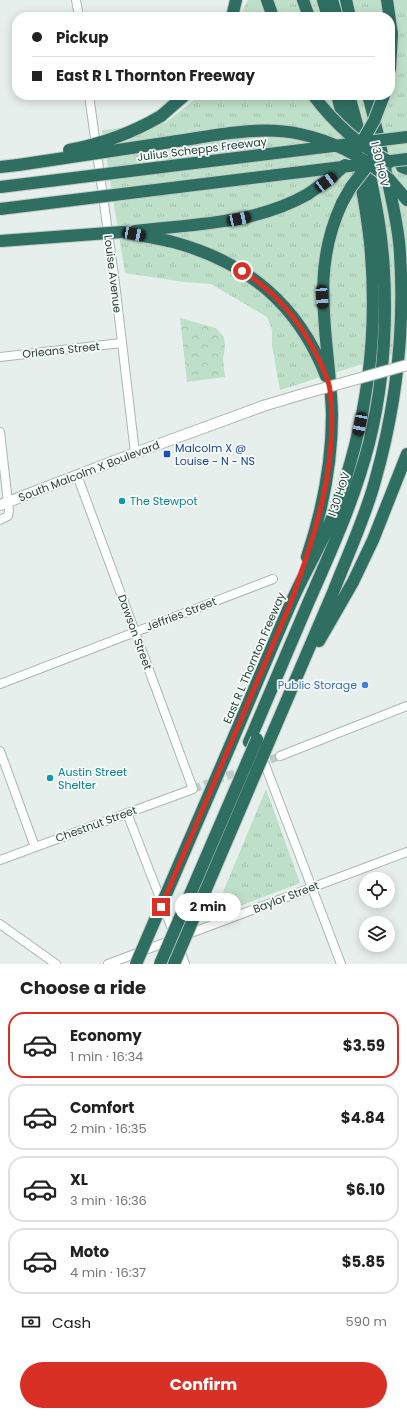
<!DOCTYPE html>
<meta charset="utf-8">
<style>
body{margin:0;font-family:Poppins,sans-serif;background:#f2f2f2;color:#222;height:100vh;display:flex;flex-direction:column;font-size:15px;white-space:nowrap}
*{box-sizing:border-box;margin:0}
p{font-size:13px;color:#767676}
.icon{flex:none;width:22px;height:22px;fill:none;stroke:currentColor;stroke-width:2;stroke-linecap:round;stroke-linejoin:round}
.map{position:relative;height:964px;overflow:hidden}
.side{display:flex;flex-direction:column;background:#fff;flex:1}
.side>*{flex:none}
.hud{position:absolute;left:12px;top:12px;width:383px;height:88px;border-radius:16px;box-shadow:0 2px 10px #0003;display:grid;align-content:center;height:88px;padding:0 20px;background:#fff}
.fabs{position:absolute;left:359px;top:872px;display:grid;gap:8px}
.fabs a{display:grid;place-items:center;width:36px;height:36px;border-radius:50%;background:#fff;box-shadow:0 2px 10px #0003;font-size:20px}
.end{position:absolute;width:18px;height:18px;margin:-9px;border:5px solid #d93025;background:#fff;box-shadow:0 0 0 2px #fff}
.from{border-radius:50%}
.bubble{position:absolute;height:28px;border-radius:14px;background:#fff;box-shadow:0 2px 10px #0003;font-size:13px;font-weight:700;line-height:28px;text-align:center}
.car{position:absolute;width:12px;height:24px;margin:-12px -6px;border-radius:5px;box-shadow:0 0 3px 1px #0007;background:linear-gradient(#222 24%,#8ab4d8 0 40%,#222 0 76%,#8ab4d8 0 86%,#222 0)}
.hud b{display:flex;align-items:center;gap:14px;height:38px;font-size:15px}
.hud b+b{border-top:1px solid #e0e0e0}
.hud i{width:10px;height:10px;background:#222}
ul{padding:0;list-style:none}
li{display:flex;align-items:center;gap:12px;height:66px;margin:0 8px 6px;padding:0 12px;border:2px solid #e0e0e0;border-radius:16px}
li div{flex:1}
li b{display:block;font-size:15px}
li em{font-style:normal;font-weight:700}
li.active{border-color:#d93025}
li>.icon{width:36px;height:36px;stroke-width:1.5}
h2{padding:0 20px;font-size:18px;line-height:48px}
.pay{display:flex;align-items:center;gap:10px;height:44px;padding:0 20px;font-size:15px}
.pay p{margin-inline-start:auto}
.cta{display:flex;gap:8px;margin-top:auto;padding:8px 20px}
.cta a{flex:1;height:46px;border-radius:24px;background:#d93025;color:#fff;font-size:16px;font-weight:700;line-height:46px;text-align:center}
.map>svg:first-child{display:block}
.grass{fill:url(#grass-tufts)}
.park{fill:url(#park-crowns)}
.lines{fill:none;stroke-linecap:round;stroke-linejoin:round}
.minor-tunnel{stroke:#bfccc8;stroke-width:8;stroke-dasharray:8 4;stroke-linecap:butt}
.minor-casing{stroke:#a8b8b2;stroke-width:10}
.tertiary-casing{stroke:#a8b8b2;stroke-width:12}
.motorway-casing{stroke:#c2cac8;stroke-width:14}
.minor{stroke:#fff;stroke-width:8}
.tertiary{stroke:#fff;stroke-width:10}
.motorway{stroke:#2f6f62;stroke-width:12}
.tertiary-bridge-casing{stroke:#a8b8b2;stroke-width:12;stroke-linecap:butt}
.motorway-bridge-casing{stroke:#c2cac8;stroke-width:14;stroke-linecap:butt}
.tertiary-bridge{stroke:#fff;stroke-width:10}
.motorway-bridge{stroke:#2f6f62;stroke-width:12}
.route{stroke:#d93025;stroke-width:5}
.transit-dot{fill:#1a4fb4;stroke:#f7fbf9;stroke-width:1.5}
.culture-dot{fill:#0f9aa8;stroke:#f7fbf9;stroke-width:1.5}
.shop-dot{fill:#3f7fe0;stroke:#f7fbf9;stroke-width:1.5}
.labels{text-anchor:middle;stroke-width:3.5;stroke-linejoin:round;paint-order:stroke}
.street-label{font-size:11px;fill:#24423a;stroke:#f7fbf9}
.transit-label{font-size:11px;fill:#164399;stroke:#f7fbf9;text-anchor:start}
.culture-label{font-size:11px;fill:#0d838f;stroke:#f7fbf9;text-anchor:start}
.shop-label{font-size:11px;fill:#366cbe;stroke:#f7fbf9;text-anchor:end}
</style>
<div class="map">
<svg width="407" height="964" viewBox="0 0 407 964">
<defs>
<pattern id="grass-tufts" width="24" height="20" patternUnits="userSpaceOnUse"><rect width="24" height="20" fill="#bfe0c8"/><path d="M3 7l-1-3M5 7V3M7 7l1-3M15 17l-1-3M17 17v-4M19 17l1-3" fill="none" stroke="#a4c1ad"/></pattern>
<pattern id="park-crowns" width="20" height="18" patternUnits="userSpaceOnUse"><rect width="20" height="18" fill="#bfe0c8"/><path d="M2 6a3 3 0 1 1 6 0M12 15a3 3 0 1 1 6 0" fill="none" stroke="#a4c1ad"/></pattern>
</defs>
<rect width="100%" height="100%" fill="#e6efeb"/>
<path class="grass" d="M248,0h159v350l-127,40 -8,-44v-16l-5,-13 -56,-33 -27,-2 -59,-9 -23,-143 63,-7 29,-23 3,-5h193v-78h-151z
M266,789l34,94 -87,33z"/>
<path class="park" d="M180,318l36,10 8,9 1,10 -2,12 2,18 -38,5z"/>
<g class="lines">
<path class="minor-tunnel" d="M259,764l21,-8
M193,789l53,-20"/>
<g class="minor-casing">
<path id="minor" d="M76,0l3,17
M89,95l26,188 20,170
M0,357l121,-14
M0,432l9,79 -1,5 -8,4
M0,684l273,-105
M0,751l35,96
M280,756l127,-50
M264,762l77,202
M127,813l47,121
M0,860l193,-71 -116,-314
M0,924l56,40
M179,948l6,16
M108,964l299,-112"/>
</g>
<g class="tertiary-casing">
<path id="tertiary" d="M0,505l135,-52 128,-47 40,-12"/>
</g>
<g class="motorway-casing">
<path id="motorway" d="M267,0l6,17
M303,0l6,17
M323,0l5,17
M332,0l5,17
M346,0l4,17
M387,0l5,34 -2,35
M232,17l4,-17
M337,95l11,42
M161,116l24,-21
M0,167l18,-2
M402,167l5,2
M389,179l18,21
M135,231c60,-7 121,-7 173,-37
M122,232c17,3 34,6 51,10 74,20 125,62 153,134
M307,557c15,-45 25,-94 25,-142 -2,-76 -24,-139 10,-212
M319,641l34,-59 20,-42 34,-86
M274,730c20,-46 40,-94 60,-140 14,-36 31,-72 41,-109 21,-74 30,-150 25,-227 -1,-24 -7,-48 -12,-72 -6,-29 -12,-58 -20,-87
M249,742c20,-47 40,-94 60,-141 23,-52 46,-103 60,-158 14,-56 18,-115 15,-172 -3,-60 -19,-118 -35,-176
M230,746c20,-47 40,-95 61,-143 13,-30 31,-59 43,-90 33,-89 45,-176 36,-270 -3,-26 -6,-50 -13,-75"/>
</g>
<use href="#minor" class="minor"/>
<use href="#tertiary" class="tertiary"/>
<use href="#motorway" class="motorway"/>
<g class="tertiary-bridge-casing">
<path id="tertiary-bridge" d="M303,394l104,-29"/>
</g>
<g class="motorway-bridge-casing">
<path id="motorway-bridge" d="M313,95c21,28 46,51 77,67
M359,147l15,-26 10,-26
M69,150c33,-6 63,-17 92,-34
M18,165c51,-8 102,-15 153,-23 42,-6 87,-17 129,-8 34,7 63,23 89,45
M0,187l407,-50
M308,194l24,-17 13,-12
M342,203l9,-16 20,-26
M0,209l407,-50
M0,241l122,-9
M136,964l94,-218
M160,964l97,-225
M174,964l100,-234"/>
</g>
<use href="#tertiary-bridge" class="tertiary-bridge"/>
<use href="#motorway-bridge" class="motorway-bridge"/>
</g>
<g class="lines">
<path class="route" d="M161,907l130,-305c24,-67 48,-139 39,-212 -1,-10 -7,-20 -10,-28 -18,-39 -42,-69 -78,-91"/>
</g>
<rect class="transit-dot" x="163" y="450" width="8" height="8" rx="2"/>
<g class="culture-dot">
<circle cx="122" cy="501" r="4"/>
<circle cx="50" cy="778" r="4"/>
</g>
<circle class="shop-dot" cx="365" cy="685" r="4"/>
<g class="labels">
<g class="street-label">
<text transform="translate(202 149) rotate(-7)" y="4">Julius Schepps Freeway</text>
<text transform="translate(380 164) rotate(77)" y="4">I 30 HOV</text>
<text transform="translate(113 274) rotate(83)" y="4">Louise Avenue</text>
<text transform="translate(61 350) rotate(-6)" y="4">Orleans Street</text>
<text transform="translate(89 471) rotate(-21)" y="4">South Malcolm X Boulevard</text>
<text transform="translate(339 494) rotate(-71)" y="4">I 30 HOV</text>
<text transform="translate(181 614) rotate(-21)" y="4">Jeffries Street</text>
<text transform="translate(135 632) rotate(70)" y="4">Dawson Street</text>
<text transform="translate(254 658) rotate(-67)" y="4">East R L Thornton Freeway</text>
<text transform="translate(96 824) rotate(-20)" y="4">Chestnut Street</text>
<text transform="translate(286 897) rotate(-21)" y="4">Baylor Street</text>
</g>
<g class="transit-label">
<text x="175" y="452">Malcolm X @<tspan x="175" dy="13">Louise - N - NS</tspan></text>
</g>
<g class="culture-label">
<text x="130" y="505">The Stewpot</text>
<text x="58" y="776">Austin Street<tspan x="58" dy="13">Shelter</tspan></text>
</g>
<g class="shop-label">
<text x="357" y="689">Public Storage</text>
</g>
</g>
</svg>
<div class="fabs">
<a><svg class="icon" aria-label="locate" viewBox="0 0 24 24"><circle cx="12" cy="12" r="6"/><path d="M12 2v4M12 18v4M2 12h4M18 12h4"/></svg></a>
<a><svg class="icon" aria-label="layers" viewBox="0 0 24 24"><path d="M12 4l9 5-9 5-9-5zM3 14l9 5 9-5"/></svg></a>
</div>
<i class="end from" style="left:242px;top:271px"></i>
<i class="end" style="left:161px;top:907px"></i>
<div class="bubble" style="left:175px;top:893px;width:66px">2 min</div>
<i class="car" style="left:326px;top:182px;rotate:53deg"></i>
<i class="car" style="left:239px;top:219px;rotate:78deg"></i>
<i class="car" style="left:134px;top:234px;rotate:101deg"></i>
<i class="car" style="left:322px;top:297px;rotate:176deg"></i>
<i class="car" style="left:360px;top:424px;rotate:191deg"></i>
<div class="hud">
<b><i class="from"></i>Pickup</b>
<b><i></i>East R L Thornton Freeway</b>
</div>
</div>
<section class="side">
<h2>Choose a ride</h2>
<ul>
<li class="active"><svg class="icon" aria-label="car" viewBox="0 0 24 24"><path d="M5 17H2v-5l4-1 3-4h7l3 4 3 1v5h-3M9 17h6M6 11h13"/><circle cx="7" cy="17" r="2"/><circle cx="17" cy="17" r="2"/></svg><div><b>Economy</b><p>1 min · 16:34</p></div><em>$3.59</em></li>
<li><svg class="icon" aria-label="car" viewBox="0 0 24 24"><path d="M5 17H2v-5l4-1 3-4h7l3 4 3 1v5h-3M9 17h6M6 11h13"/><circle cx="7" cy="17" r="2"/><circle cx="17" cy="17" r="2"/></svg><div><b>Comfort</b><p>2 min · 16:35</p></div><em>$4.84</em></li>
<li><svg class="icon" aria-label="car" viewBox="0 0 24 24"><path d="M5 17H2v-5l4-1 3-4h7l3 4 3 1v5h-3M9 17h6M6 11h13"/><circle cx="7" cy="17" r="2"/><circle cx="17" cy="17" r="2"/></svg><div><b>XL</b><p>3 min · 16:36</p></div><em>$6.10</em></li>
<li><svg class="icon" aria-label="car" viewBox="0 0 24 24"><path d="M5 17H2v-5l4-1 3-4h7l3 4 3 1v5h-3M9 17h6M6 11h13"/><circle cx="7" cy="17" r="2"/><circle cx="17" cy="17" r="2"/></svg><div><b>Moto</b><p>4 min · 16:37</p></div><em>$5.85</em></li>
</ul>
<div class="pay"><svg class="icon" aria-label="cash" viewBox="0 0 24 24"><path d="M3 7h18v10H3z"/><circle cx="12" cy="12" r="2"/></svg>Cash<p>590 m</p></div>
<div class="cta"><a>Confirm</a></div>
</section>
